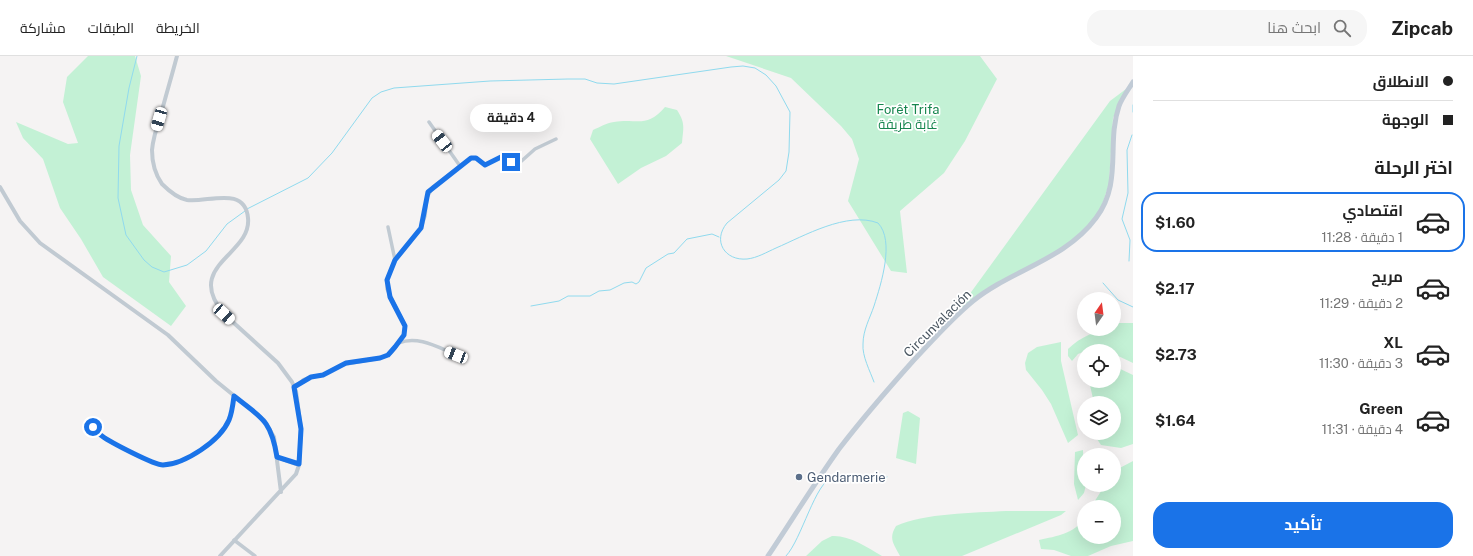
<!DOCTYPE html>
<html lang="ar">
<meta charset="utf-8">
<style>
body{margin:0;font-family:"Public Sans",Cairo,sans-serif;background:#f6f6f6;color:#222;direction:rtl;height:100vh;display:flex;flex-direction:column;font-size:15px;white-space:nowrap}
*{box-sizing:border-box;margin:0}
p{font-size:13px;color:#767676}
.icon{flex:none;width:22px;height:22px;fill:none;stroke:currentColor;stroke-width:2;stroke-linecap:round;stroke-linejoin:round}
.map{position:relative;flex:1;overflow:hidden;direction:ltr}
.sheet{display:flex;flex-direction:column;background:#fff;width:340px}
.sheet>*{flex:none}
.hud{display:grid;align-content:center;height:88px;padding:0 20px;background:#fff}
.needle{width:26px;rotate:14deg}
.controls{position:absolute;left:1077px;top:236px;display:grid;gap:8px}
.controls a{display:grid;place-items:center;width:44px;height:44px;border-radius:50%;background:#fff;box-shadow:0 4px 16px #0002;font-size:20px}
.end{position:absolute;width:18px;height:18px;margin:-9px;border:5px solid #1a73e8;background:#fff;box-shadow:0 0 0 2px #fff}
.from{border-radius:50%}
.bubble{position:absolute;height:28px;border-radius:14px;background:#fff;box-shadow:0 4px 16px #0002;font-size:13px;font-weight:700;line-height:28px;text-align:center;direction:rtl}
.car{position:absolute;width:12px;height:24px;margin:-12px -6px;border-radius:5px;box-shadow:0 0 3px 1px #0007;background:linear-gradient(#fff 24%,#345 0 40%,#fff 0 76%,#345 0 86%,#fff 0)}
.hud b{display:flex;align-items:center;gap:14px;height:38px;font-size:15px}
.hud b+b{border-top:1px solid #e0e0e0}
.hud i{width:10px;height:10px;background:#222}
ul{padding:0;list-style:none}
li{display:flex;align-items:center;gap:12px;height:60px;margin:0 8px 6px;padding:0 12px;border:2px solid transparent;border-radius:16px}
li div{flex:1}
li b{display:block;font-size:15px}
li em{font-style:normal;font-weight:700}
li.active{border-color:#1a73e8}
li>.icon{width:36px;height:36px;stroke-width:1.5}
h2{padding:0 20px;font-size:18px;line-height:48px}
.action{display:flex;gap:8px;margin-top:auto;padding:8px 20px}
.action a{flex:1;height:46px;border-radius:16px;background:#1a73e8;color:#fff;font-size:16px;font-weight:700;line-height:46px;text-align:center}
header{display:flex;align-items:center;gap:24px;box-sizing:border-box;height:56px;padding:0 20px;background:#fff;border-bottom:1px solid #e0e0e0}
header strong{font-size:19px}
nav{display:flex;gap:22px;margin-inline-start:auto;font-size:14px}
.search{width:280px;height:36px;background:#f6f6f6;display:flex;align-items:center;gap:10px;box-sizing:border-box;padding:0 14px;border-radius:16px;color:#767676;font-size:15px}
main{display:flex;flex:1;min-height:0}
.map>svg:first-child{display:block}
.green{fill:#c3f1d5}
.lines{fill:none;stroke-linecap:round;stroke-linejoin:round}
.stream{stroke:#90daee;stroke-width:1}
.minor{stroke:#c1cad2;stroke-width:3.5}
.tertiary{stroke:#c1cad2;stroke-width:4}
.secondary{stroke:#c1cbd6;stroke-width:5}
.route{stroke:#1a73e8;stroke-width:5}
.service-dot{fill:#5c6f8a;stroke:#fff;stroke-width:1.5}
.labels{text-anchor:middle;stroke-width:3.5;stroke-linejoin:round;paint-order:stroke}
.park-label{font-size:13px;fill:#17864f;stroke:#fff}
.street-label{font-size:13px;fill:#4a5661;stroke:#fff}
.service-label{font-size:13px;fill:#4e5e75;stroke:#fff;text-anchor:start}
</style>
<header>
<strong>Zipcab</strong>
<div class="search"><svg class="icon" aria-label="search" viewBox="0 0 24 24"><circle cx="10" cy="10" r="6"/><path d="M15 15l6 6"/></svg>ابحث هنا</div>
<nav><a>الخريطة</a><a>الطبقات</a><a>مشاركة</a></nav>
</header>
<main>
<section class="sheet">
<div class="hud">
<b><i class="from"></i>الانطلاق</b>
<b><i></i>الوجهة</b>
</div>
<h2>اختر الرحلة</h2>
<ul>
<li class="active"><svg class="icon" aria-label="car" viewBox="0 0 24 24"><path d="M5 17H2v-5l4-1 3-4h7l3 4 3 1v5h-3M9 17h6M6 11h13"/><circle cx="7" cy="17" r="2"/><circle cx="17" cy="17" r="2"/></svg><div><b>اقتصادي</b><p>1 دقيقة · 11:28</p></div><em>$1.60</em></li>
<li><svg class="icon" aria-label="car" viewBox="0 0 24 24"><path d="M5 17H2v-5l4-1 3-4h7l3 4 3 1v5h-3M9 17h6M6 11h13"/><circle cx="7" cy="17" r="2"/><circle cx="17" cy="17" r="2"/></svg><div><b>مريح</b><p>2 دقيقة · 11:29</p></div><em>$2.17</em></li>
<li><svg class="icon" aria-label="car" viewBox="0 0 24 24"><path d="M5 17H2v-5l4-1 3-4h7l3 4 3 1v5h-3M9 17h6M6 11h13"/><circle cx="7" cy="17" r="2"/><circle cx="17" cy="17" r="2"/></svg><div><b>XL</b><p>3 دقيقة · 11:30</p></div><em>$2.73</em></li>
<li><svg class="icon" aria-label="car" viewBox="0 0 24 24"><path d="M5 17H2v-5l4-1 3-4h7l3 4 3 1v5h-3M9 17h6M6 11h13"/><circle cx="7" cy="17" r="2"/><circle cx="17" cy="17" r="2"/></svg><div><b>Green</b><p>4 دقيقة · 11:31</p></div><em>$1.64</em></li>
</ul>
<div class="action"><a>تأكيد</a></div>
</section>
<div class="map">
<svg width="1133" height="500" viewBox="0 0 1133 500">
<rect width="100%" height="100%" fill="#f5f3f3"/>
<path class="green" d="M88,0h47l6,20 -11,79 1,35 12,35 28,31 -2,26 17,24 -15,20 -68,-49 -22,-38 -21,-31 -17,-49 -20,-21 -7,-16 52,22 10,-1 -15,-41 4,-25z
M726,0h254l17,23 -32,62 -21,32 -44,38 7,62 -16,-2 -43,-70 11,-42 -7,-20 -11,-13 -50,-48z
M1126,33l-13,29 -4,66 -7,21 -10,17 -24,22 -91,52 -20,20 4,-10 149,-205z
M665,51l12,3c9,14 6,18 5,33l-16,13 -25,12 -23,16 -28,-45 3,-9c7,-3 13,-7 21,-8 24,-4 32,7 51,-15z
M1118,267h15v40l-19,-9v-3l-21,-3 -15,6 -6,7 -4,-5v-7c12,-12 30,-20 46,-20v-5z
M1061,286v19l17,74 -10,8 -17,-39 -9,-14 -16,-20 -1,-7 3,-10 9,-6z
M1114,310l19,9v69l-12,4 -20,-3 -4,-6 -1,-6h18v-30h-20l-5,-22h25z
M908,355l12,7 -4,46 -20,-6 7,-45z
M1083,394l1,35h2l-2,8 -6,7 -4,-16 1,-32z
M1133,405v80l-22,5 -23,10h-17l-17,-6 -13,-1 -2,-9c18,-4 35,-6 45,-22v19h30v-30h-23l14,-22h9v-14z
M1006,455h60l-5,4 -99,41h-62c-6,-12 -12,-17 -4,-30 28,-13 78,-13 110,-15z
M832,480c17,-1 35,11 50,20h-76l16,-15z"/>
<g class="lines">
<path class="stream" d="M137,0l-8,32 -10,58 -1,52 8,37 18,25 8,7 12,5 23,-7 19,-14 21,-27 18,-13
M1133,49v7
M247,153l61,-31 24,-25 40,-55 9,-6 13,-4 96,-7 78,-2h17l12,4 17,1 117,-17 12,-1 12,2 11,7 10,11 14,26 -1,40 -3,19 -7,9 -52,43c-15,18 -2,38 20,36 10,-1 20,-7 29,-11 28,-12 71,-37 102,-25 17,18 3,61 -4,83 -4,12 -11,24 -11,38 -1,12 7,27 11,38
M1129,205l1,-21 -8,-21 6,-26 -1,-43 5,-15
M1103,227l15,17 15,7
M531,250l28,-5 9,-5h22l9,-5 11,-1 14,-7 8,-1 4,2 3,-2 7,-14 22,-14 6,-1 13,-14 25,-5 7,3
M786,500c16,-17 29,-74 47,-79 10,-2 40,1 50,2l4,-2"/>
<path class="minor" d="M429,66l31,44
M395,204l26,-32 4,-12 2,-19 6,-10 38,-29h5l9,7 20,-10 8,10h4l18,-16 21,-10
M399,287c19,-8 40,5 58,12
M295,331l8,-7 8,-3 12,-2 18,-10 39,-7 8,-3 4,-3 12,-17 1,-9 -18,-37v-9l8,-20 -7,-33
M93,371c3,3 6,7 9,9 8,6 52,29 61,29 22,-1 57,-24 66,-45 3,-7 4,-16 5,-24
M234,484l21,16"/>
<path class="tertiary" d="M177,0c-5,19 -11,39 -16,58 -4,12 -8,24 -9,36 0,12 3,24 10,34 7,7 15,14 25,16 20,3 58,-15 61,18 4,37 -65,47 -24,96l54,49 14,19 4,9 5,38 -2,36 -3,9 -76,82
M0,131l20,34 20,22 128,92 48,46 48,39 10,17 7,55
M277,401l22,8"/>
<path class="secondary" d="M768,500c24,-36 46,-72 71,-107 23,-30 49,-60 74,-88 19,-20 38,-42 60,-60 38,-31 92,-41 123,-83 27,-36 10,-74 23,-112 3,-8 9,-16 14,-24"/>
</g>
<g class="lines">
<path class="route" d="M93,371c3,3 5,7 9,9 8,6 52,29 61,29 22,-1 57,-24 66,-45 3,-7 4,-16 5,-24 28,22 37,24 43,61l22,7 2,-35 -7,-42 17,-10 12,-2 23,-12 34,-5 8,-3 7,-8 9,-12 1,-9 -15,-29 -3,-17 8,-20 26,-32 7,-36 43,-34h5l9,7 20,-10 6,7"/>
</g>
<circle class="service-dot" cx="799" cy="421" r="4"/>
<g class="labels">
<g class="park-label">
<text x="908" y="58">Forêt Trifa<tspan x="908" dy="15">غابة طريفة</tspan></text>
</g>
<g class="street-label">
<text transform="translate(937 267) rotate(-45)" y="5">Circunvalación</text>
</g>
<g class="service-label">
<text x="807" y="426">Gendarmerie</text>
</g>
</g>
</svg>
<div class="controls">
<a><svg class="needle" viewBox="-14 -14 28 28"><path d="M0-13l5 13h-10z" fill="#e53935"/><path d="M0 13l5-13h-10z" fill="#767676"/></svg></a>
<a><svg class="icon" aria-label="locate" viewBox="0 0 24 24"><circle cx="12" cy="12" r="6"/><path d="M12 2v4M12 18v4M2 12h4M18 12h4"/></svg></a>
<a><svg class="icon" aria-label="layers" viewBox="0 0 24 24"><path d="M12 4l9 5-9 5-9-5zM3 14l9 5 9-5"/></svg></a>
<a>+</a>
<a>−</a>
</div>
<i class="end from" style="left:93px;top:371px"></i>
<i class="end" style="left:511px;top:106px"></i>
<div class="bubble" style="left:470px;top:48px;width:82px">4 دقيقة</div>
<i class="car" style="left:159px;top:63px;rotate:196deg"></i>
<i class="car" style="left:442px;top:85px;rotate:322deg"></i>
<i class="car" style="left:224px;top:258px;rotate:132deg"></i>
<i class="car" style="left:456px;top:299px;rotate:291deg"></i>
</div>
</main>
